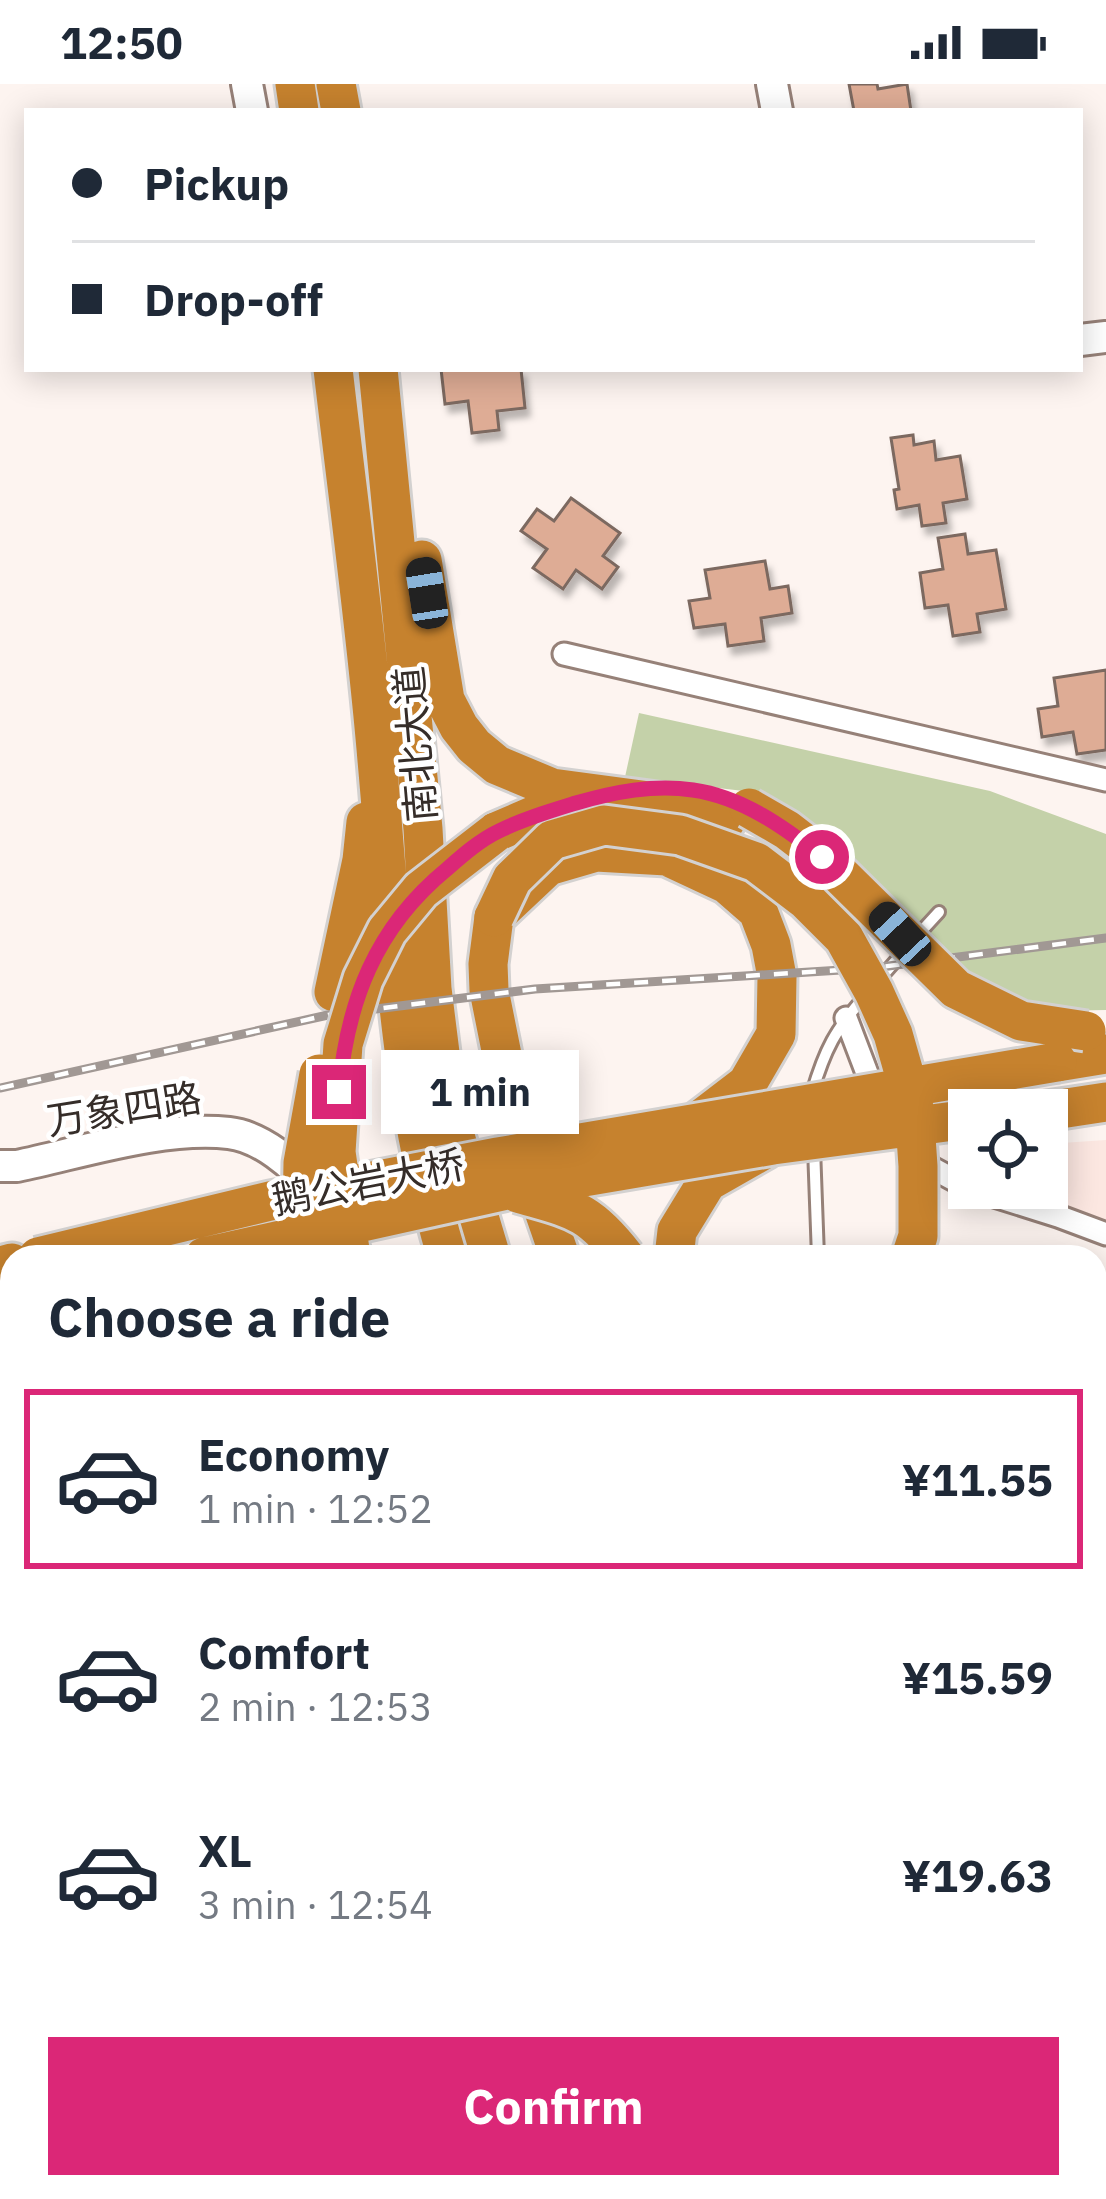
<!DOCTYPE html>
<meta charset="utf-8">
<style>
body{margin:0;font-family:"IBM Plex Sans","Noto Sans SC",sans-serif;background:#f6f6f7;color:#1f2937;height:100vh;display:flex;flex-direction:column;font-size:45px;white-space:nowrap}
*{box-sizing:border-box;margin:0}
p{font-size:39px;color:#747a83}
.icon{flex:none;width:66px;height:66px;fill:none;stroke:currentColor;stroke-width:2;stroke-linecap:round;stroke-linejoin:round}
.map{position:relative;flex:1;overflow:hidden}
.panel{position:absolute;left:0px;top:1161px;width:1107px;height:954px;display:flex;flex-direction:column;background:#fff;border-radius:36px 36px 0 0;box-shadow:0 6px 30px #0003}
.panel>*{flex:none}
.guide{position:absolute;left:24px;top:24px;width:1059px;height:264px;border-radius:0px;box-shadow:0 6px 30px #0003;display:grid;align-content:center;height:264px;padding:0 48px;background:#fff}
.controls{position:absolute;left:948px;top:1005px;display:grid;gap:24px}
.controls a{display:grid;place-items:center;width:120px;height:120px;border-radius:0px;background:#fff;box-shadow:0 6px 30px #0003;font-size:60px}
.end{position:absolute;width:54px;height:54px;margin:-27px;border:15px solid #db2777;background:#fff;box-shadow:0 0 0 6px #fff}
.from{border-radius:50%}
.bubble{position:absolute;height:84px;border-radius:0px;background:#fff;box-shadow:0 6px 30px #0003;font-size:39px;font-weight:700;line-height:84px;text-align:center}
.car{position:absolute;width:36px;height:72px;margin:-36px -18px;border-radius:15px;box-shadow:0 0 9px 3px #0007;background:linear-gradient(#222 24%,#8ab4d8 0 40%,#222 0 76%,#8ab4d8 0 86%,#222 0)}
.guide b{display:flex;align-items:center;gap:42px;height:114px;font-size:45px}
.guide b+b{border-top:3px solid #e0e1e3}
.guide i{width:30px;height:30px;background:#1f2937}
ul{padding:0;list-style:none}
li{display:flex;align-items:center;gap:36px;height:180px;margin:0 24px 18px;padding:0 24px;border:6px solid transparent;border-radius:0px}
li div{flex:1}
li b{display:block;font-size:45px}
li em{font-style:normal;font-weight:700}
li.active{border-color:#db2777}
li>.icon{width:108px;height:108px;stroke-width:1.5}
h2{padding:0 48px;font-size:54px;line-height:144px}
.button{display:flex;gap:24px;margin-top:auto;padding:24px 48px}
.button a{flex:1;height:138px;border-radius:0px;background:#db2777;color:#fff;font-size:48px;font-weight:700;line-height:138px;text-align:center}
.status{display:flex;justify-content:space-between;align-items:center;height:84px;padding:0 60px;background:#fff;direction:ltr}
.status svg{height:33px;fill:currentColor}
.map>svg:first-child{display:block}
.built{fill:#ffe6db}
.medical{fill:#fce7e1}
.green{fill:#c4d1a9}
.building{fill:#deac95;stroke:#7c6960;stroke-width:3;filter:url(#shadow)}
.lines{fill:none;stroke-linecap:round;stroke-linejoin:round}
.lane-casing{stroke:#968178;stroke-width:16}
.street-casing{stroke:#968178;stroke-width:27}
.secondary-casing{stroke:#968178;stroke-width:36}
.highway-casing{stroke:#d3d1d0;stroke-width:45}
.lane{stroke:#fff;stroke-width:10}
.street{stroke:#fff;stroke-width:21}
.secondary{stroke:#fff;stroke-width:30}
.highway{stroke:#c6822e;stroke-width:39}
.rail-casing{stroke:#a19894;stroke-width:9}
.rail{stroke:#fff;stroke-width:4.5;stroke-dasharray:14;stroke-linecap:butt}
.highway-bridge-casing{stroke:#d3d1d0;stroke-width:45;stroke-linecap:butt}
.highway-bridge{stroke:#c6822e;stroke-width:39}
.route{stroke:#db2777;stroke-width:15}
.labels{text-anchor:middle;stroke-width:9;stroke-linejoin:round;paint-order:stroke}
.street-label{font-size:39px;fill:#352d29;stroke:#fff}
</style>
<div class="status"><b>12:50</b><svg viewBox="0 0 49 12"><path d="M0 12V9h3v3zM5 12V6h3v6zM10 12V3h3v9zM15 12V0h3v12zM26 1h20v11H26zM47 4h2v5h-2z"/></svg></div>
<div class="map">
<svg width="1106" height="2115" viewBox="0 0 1106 2115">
<defs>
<filter id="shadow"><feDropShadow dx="4.5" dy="8" stdDeviation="3" flood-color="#0004"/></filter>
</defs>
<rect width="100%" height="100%" fill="#fdf4f0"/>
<path class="built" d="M1095,1736h11v274l-11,-4z"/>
<path class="medical" d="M1106,1056v85l-77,-29 1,-8h17v-44z"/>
<path class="green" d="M639,629l351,78 116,43v176l-56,1 -40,-14 -60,-36 -198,-169 -127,-15z
M0,1674l12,22v407h187l6,12h-205z"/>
<path class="building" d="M849,0h28l1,5 29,-5 4,27h-57z
M441,285h80l4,39 -28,3 2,19 -27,3 -4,-32 -23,3z
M913,351l1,10 20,-4 2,19 24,-4 7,43 -24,4 3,20 -24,3 -3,-21 -22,4 -3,-19 5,-1 -8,-51z
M571,414l49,35 -17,23 15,11 -16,22 -26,-19 -13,19 -30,-21 14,-19 -26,-18 16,-22 17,12z
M965,450l3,20 28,-4 10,59 -29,5 3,18 -27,4 -5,-31 -23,3 -5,-35 23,-4 -5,-31z
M765,477l5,28 18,-3 4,27 -31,5 3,23 -36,5 -3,-22 -31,4 -5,-27 21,-3 -5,-28z
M1106,586v80l-29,4 -4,-22 -31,5 -4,-28 20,-3 -4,-28z"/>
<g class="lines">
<g class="lane-casing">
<path id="lane" d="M917,852l22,-24
M878,897l27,-31
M812,1009c13,-44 23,-63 54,-98
M814,1064l4,109
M1095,1366l11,-2
M1095,1721h11"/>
</g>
<g class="street-casing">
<path id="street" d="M564,570l542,126
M846,934l32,84
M912,1073l57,31 89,28 48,18"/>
</g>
<g class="secondary-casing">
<path id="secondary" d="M247,0l5,27
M772,0l5,27
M1080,256l26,-3
M0,1082h17c67,-14 144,-40 212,-33 29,3 69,32 82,57
M0,1377l12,-6
M0,1531l12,22
M0,1582l12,20
M0,1642l12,21
M0,1774l12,-5
M1095,2033l11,5
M230,2103l5,12
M261,2103l5,12"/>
</g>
<g class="highway-casing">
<path id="highway" d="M295,0l4,27
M336,0l5,27
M333,285c15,130 33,260 44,391 15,167 21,335 70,497
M378,285l45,460 9,160 15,120 44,148
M422,476l23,140 14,27 15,19 23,19 55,23 112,15 61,19
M496,748l44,-19 52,-14
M334,908l28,-132 4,-38
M1057,978l49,-8
M1047,1027l59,-9
M560,1173l-26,-75 -24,-87 -21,-105 -1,-26 6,-47 54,-51 48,-14 71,4 60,28 31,27 13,34 6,32 -1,57 -29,50 -51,39
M674,1173l3,-26 30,-49 58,-33
M0,1182l12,-3
M0,1221l12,-3
M904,2103l7,12
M958,2103l7,12"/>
</g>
<use href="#lane" class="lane"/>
<use href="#street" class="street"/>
<use href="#secondary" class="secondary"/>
<use href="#highway" class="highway"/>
<g class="rail-casing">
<path id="rail" d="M0,1004l328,-73 207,-26 338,-21 233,-30"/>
</g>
<use href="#rail" class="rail"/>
<g class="highway-bridge-casing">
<path id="highway-bridge" d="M749,724l38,22 35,27 134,132 65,32 65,10
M494,833l18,-38 40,-39 52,-15 76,10 76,27 50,38 38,38 30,54 19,42 21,74 4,58v70l-7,21
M518,1109c55,16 70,16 107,64
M302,1133l1,-54 16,-89
M38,1173l232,-56 228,-44 559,-95
M204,1173l303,-67 266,-45 196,-26
M351,1173l-15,-105 7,-108 20,-65 24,-48 34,-41 75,-58"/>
</g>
<use href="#highway-bridge" class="highway-bridge"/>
</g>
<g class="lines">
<path class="route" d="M339,1008c8,-90 36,-164 108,-223 16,-14 33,-29 52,-38 24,-12 51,-20 77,-28 38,-11 78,-19 117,-13 49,7 91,37 129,67"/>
</g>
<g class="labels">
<g class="street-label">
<text transform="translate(415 660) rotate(-95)" y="14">南北大道</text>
<text transform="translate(124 1025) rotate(-9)" y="14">万象四路</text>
<text transform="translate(368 1098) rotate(-11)" y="14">鹅公岩大桥</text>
</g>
</g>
</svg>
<div class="controls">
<a><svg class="icon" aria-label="locate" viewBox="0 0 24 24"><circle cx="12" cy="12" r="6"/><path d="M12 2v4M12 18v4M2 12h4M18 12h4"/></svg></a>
</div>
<i class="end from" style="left:822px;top:773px"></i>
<i class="end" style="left:339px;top:1008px"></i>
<div class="bubble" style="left:381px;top:966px;width:198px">1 min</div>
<i class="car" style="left:427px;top:509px;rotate:351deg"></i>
<i class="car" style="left:900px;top:850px;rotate:317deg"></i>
<div class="guide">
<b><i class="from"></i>Pickup</b>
<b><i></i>Drop-off</b>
</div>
<section class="panel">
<h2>Choose a ride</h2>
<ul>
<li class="active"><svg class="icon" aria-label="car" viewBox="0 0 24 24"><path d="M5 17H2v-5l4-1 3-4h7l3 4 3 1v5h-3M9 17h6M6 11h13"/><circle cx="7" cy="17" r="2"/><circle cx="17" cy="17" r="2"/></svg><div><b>Economy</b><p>1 min · 12:52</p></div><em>¥11.55</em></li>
<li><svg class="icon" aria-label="car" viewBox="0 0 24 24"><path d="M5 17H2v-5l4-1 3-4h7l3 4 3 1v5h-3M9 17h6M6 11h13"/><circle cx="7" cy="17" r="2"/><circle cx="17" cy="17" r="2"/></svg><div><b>Comfort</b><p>2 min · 12:53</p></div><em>¥15.59</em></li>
<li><svg class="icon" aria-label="car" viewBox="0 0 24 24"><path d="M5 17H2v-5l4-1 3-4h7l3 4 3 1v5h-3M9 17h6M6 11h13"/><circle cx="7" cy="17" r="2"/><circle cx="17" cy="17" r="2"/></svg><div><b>XL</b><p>3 min · 12:54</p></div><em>¥19.63</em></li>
</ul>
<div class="button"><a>Confirm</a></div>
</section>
</div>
